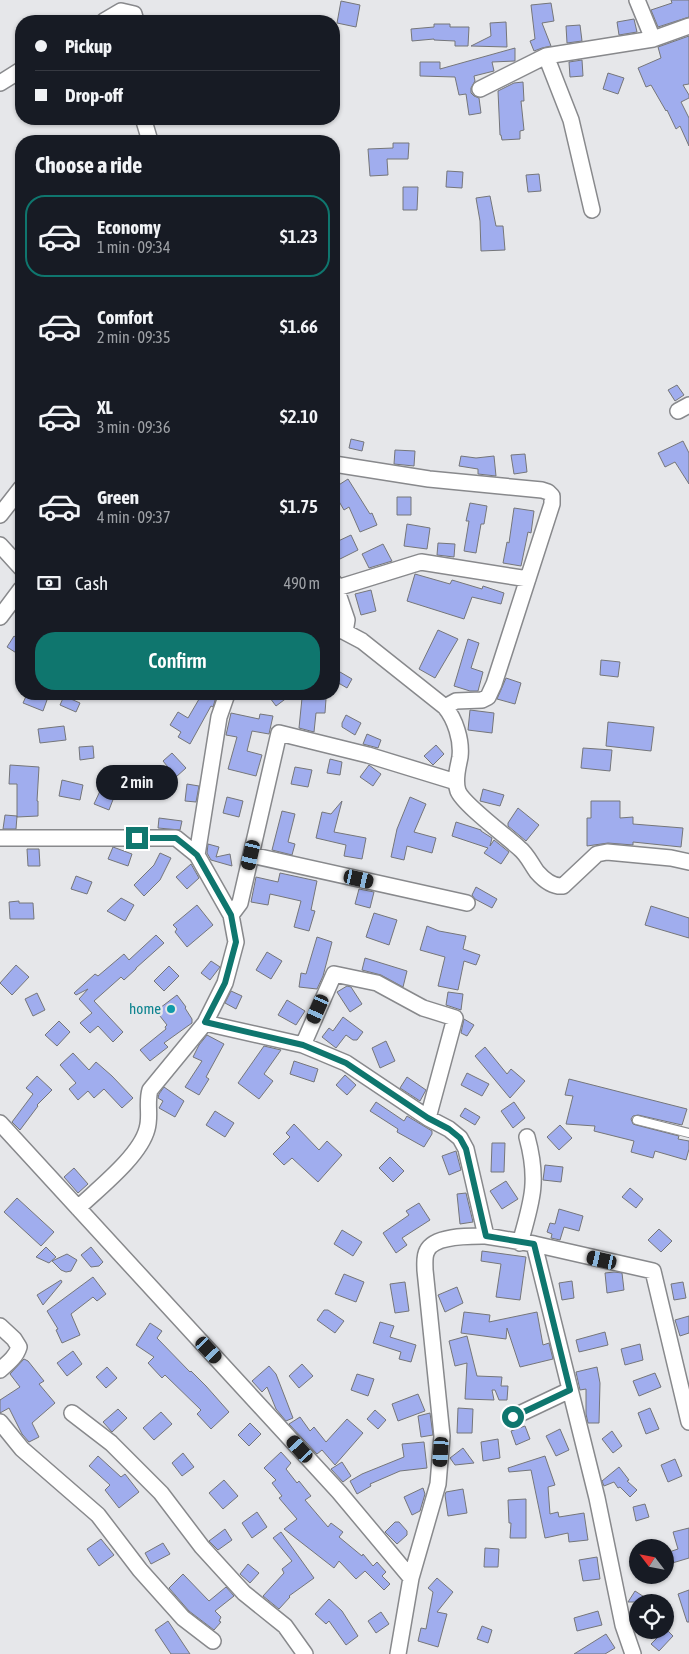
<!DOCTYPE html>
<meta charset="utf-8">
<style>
body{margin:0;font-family:"Asap Condensed",sans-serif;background:#20242c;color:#f1f3f6;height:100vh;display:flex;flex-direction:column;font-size:19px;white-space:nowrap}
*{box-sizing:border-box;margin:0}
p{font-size:16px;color:#9ea1a6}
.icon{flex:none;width:28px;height:28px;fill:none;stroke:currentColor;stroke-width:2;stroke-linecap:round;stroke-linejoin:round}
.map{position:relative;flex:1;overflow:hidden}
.details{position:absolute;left:15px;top:135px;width:325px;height:565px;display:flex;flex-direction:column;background:#171b24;border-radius:20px;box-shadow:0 1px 4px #0004}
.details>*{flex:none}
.top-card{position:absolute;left:15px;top:15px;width:325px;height:110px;border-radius:20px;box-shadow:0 1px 4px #0004;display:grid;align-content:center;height:110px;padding:0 20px;background:#171b24}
.needle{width:32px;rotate:302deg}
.controls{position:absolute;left:629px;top:1539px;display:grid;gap:10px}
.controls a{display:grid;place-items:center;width:45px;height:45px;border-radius:50%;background:#171b24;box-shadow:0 1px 4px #0004;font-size:25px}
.end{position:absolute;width:22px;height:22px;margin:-11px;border:6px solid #0f766e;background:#fff;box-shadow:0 0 0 2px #fff}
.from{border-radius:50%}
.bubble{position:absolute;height:35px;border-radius:18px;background:#171b24;box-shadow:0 1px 4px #0004;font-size:16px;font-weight:600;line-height:35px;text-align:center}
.car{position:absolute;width:15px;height:30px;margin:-15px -8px;border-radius:6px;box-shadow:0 0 4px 1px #0007;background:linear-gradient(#222 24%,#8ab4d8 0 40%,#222 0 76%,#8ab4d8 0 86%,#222 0)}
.top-card b{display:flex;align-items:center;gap:18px;height:48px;font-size:19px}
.top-card b+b{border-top:1px solid #363941}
.top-card i{width:12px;height:12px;background:#f1f3f6}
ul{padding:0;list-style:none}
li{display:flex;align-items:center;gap:15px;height:82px;margin:0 10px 8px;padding:0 10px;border:2px solid transparent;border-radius:20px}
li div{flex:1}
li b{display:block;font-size:19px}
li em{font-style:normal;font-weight:600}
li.selected{border-color:#0f766e}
li>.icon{width:45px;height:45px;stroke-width:1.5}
h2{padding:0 20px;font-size:22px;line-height:60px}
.pay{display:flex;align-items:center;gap:12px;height:55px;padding:0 20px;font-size:19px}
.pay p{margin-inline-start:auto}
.action{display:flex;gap:10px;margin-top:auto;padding:10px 20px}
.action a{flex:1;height:58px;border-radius:20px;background:#0f766e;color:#fff;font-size:20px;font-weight:600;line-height:58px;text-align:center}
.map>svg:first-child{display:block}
.building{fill:#a0adee;stroke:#757679}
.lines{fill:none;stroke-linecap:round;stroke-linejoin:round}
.service-casing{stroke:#88898c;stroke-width:10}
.minor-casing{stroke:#88898c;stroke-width:18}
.service{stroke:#fff;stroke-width:8}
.minor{stroke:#fff;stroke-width:15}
.route{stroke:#0f766e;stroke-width:6}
.culture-dot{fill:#0f9aa8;stroke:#e6e7ea;stroke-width:2}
.labels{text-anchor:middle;stroke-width:5;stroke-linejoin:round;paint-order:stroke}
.culture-label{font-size:15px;fill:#0d838f;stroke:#e6e7ea;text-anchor:end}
</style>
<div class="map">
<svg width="689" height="1654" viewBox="0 0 689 1654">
<rect width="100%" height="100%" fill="#e6e7ea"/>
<path class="building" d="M671,0h18v17l-31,10 -7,-17 21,-7z
M341,1l19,4 -4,22 -19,-4z
M551,3l3,18 -12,2 9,23 -9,2 -8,3 -4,-10 5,-2 -4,-34z
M634,19l3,13 -18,3 -2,-13z
M506,22l1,25 -36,-1 20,-10 -1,-13z
M434,24h16v3h19l-1,19h-13v-5l-21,-1v-1l-22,2 -1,-12 23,-2z
M580,25l2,16 -15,2 -1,-17z
M689,36v48l-6,1 6,10v3l-8,4 8,16v28l-9,-20 -4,3 -9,-19 -1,1 -15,-26 -5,2 -8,-19 23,-10 -3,-11z
M515,48v13l-23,1 2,9 -20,5 1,5 -4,7v5l3,3 5,2 2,15 -12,2 -3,-21 -7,1 -4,-18 -35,-1v-14h20v7z
M582,60l1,16 -13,1 -1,-15z
M608,73l16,5 -6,16 -15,-5z
M523,82l1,19h-3l3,29 -4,1v8l-18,1 -1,-5h-1l-2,-44 16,-8z
M393,143h16l-1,16h-21l1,16 -18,1 -2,-27 25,-1z
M447,171l16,1 -1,16 -16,-1z
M539,174l2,17 -13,1 -2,-17z
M403,187h15l-1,23h-14z
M490,196l6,30h7l2,24 -24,1 -1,-30 -4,-23z
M677,385l7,10 -9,6 -7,-11z
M351,439l13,3 -2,9 -13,-3z
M683,441l6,12v31l-14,-22 -10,5 -7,-14z
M395,450l20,1 -1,15 -20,-2z
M525,454l2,18 -13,2 -3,-19z
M461,456l15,2 18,-2 2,20 -18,-2v-5l-19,-3z
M348,479l22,35 2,-1 5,12 -17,7 -11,-25 -5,3 -10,-17v-5z
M397,497h14v18h-14z
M470,503l17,3 -3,18h-3l-5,29 -12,-2 5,-30h-3z
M514,508l20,3 -3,22 -3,-1 -7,34 -18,-3 4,-21 2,1z
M407,524l23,4 -3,21 -23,-3z
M351,535l7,15 -24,12v-19z
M438,543l17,1 -1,13 -17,-2z
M383,544l9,17 -23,7 -7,-14z
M415,574l35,10 2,-4 30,9 1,-3 21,7 -3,11 -29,-7 -8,22 -57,-18z
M371,590l5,21 -15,4 -6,-21z
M438,630l20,9 -23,39 -16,-9z
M14,636l7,5v15l-14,-9z
M468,639l11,4 -8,25 12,4 -5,19h-8l-16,-5z
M601,660l19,2 -2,15 -18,-2z
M340,672l12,7 -5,9 -12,-7z
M506,678l15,5 -6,21 -18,-5z
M27,694h4l16,6 -4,11 -20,-8z
M202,694h15l-4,13 -2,-1 -21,38 -12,-7 3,-5 -11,-7 8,-13 10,6z
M267,694h25l-16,12z
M64,696l16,7 -4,9 -16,-7z
M302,698l24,1 -1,14h-9l-2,19 -15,-4z
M470,710l24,3 -2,20 -24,-3z
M231,713l28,6 1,-5 13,2 -4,18 -17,-3 -5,20 15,4 -6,21 -28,-7 9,-32 -11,-2z
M346,715l15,8 -6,12 -13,-8v-4z
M608,722l46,5 -3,24 -45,-5z
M64,726l2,14 -26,3 -2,-14z
M367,734l14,6 -3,8 -15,-4z
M436,745l8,9 -11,11 -9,-9z
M93,746l1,12 -14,2 -1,-13z
M583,748l29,2 -2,21 -29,-3z
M172,753l14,15 -10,9 -13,-16z
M330,759l12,3 -2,13 -13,-2z
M10,765l29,2 -2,34h1v15l-21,1v-33h-8z
M369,765l12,9 -8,12 -13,-9z
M124,766l16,4 -3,11 -16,-4z
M295,767l17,3 -4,17 -17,-3z
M62,780l21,5 -3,15 -21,-4z
M142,783l11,2 -2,14 -11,-2z
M187,784l12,2 -3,16 -11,-1z
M483,789l21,6 -4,11 -20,-5z
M100,791l14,6 -5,13 -15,-6z
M227,797l16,4 -4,16 -16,-4z
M410,797l16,7 -12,28 22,6 -4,15 -25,-7 -3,14 -13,-3 6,-28z
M342,801l-8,31 32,6 -4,21 -18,-3 2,-11 -30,-7 6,-26 9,2z
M591,801h29v17l13,-1v7l50,4 -2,19 -48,-5v3l-25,-2 -21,3v-28h4z
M518,808l21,17 -13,16 -18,-15v-3z
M282,811l13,3 -7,28 7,2 -3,11 -20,-5z
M5,815l12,1 -1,13h-13z
M159,818l23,3 -2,9 -22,-2z
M456,822l25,8v1l11,7 -2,8 4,-6 15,12 -8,12 -17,-11 4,-5 -36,-12z
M208,844l11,3 -3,10 14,-3 2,12 -21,-6 -4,-7z
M113,847l19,7 -4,12 -20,-7z
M27,849h12l1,17h-12z
M160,853l11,5 -11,22 -16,16 -10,-11 20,-20z
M191,864l8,14 -12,11 -11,-12z
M280,873l37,8 -6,29 4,1 -6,20 -15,-4 7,-26 -31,-7 -2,11 -17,-3 5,-25 22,5z
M76,876l16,6 -5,12 -16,-5z
M476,887l21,12 -5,9 -17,-9 -3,-4z
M359,889l15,3 -4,16 -15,-4z
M121,898l13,7 -9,16 -18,-10z
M19,901v2h14l1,16h-24l-1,-17z
M197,905l16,20 -26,22 -12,-15 2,-3 -4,-4z
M651,906l38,12v20l-44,-13z
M374,913l23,7 -8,25 -23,-8z
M427,926l12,5 27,5 -3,13 17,6 -4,10 -12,-4 -6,29 -20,-4 7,-29 -25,-7z
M156,935l8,8 -28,25v1l-12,11 -3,-3 -27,24 29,31 -10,10 -15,-16 -8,7 -10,-10 12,-10 -13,-14 9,-10 -12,6 -2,-2 21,-19 3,2 26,-22 5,6z
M317,937l15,5 -9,34 -6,13 -18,-2 2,-14 5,1z
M267,952l15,9 -11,18 -15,-9z
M365,958l42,13 -4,16 -22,-12 -19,-5z
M211,961l9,6 -10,13 -9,-7z
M16,965l13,12 -17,18 -12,-12z
M169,966l10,10 -15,15 -10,-10z
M347,986l4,1 11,17 -12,8 -13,-20z
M231,991l11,5 -6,13 -11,-6z
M448,992l15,2 -2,16 -15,-5z
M37,993l8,17 -12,6 -8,-17z
M177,995l9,12 -1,1 7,11v4l-28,20 4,4 -18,14 -10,-11 26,-21 -1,-2 2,-2 -11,-14z
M287,1000l18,11 -9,14 -18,-10z
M343,1017l20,15 -6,8h-4l-7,-5 -10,13 -14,-11 7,-9 4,3z
M464,1019l10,6 -7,11 -6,-3z
M59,1021l11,11 -13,14 -12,-11z
M207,1035l17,9 -18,33 3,2 -10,16 -14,-8 17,-26 -9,-4 6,-12z
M386,1041l9,20 -15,7 -8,-20z
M264,1046l17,4 -17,24 9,7 -14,18 -21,-16z
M485,1047l22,27 4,-5 14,12 -15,17 -35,-42z
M73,1053l16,17 7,-8 16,14 21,22 -11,10 -18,-19 -10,9 -6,-7 -10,9 -9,-11 7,-6 -16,-18z
M294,1061l24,8 -4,13 -24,-8z
M467,1073l22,11 -7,12 -21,-11z
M345,1075l11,10 -9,10 -11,-10z
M37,1076l15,14 -15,15 1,1 -18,24 -8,-8 21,-28 -7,-6z
M407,1077l19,13 -6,11 -20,-13z
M569,1079l118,30 -5,16 -44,-10 -5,1 -2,3 2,5 3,1 43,11 -1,3 11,2v8l-3,11 -31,-9 -2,7 -22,-6 3,-11 -40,-10 1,-5 -29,-2 7,-28 -8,-1z
M164,1087l20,14 -9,16 -16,-9 4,-7 -5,-3 1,-4z
M376,1102l28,19 3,-5 25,15v3l-8,13 -27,-15 1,-3 -28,-18z
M514,1102l11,16 -12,10 -12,-17z
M465,1108l15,9 -5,8 -15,-9z
M215,1111l19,12 -9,14 -19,-12z
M294,1124l25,26 8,-9 15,14 -24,27 -26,-24 -8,7 -11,-11 17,-17 -4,-4z
M560,1125l12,13 -13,12 -12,-13z
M492,1143h13l-1,29h-13z
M456,1151l5,19 -12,5 -7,-19z
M390,1157l14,14 -11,11 -14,-14z
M545,1165l18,2 -2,15 -18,-2z
M74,1168l14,16 -10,9 -14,-16z
M506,1181l12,18 -16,10 -12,-18z
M630,1188l13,11 -7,9 -14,-11z
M466,1193l7,29 -13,2 -3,-30z
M17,1198l37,34 -13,14 -37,-34z
M419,1203l11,17 -28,18 5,7 -11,8 -13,-20 26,-18 -3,-4z
M559,1209l24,7 -4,15 -15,-4 -4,13 -9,-2 1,-4 -5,-2 3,-9 5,1z
M659,1229l13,12 -11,11 -13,-12z
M342,1230l20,12 -9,14 -19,-12z
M46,1247l10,10 -7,6 -13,-6z
M91,1247l12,15 -4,4 -8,1 -10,-12z
M482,1251l44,6 -6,43 -24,-3 5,-33 -20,-3z
M67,1254l10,6 -6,11 -5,1 -5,-2 -9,-9z
M614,1272l8,1 2,17 -17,3 -2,-20z
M344,1274l20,8 -8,20 -21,-8z
M93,1277l13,17 -9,7 -4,-4 -22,17 9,21 -18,8 -6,-13 2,-1 -11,-18z
M61,1280l1,2 -19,23 -6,-10z
M572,1281l2,17 -12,2 -3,-17z
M405,1282l4,29 -14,2 -5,-29z
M683,1282l3,16 -12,2 -3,-16z
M457,1287l6,16 -18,9 -7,-17z
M324,1310h4l16,11 -9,12 -18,-13z
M464,1312l26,3 -1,7 48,-10 6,33 6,-2 4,16 -33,8 -13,-39 -1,11 -45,-6z
M689,1316v17l-9,3 -5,-16z
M380,1322l14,4 -4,11 26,8 -5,17 -12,-3 2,-7 -28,-9z
M150,1323l12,8 -5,7 33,34 1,-1 15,15 23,26 -18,17 -14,-15 4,-4 -36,-35 -3,3 -14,-15 6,-6 -18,-12z
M605,1332l3,13 -29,7 -3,-12z
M467,1336l10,40 25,1 -1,9h7l-1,14h-8l-4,-10h-3l2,10 -29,-1 2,-36 -12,3 -6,-25z
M640,1344l3,16 -18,5 -4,-16z
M73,1351l9,13 -15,12 -10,-13z
M24,1359l4,2 16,20 -5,3 16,19 -23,20 7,14 -10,5 -7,-8 -13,-26 -9,5v-13l20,-13 -10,-13z
M302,1364l11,12 -14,12 -10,-12z
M269,1366l7,8 17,44 -7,3 -10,-12 -9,-22 -5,5 -10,-11z
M107,1367l10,11 -11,10 -10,-11z
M597,1367l3,16 -1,40h-11l-2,-9v-25l-6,1 -4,-18z
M655,1373l6,14 -22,9 -6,-15z
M357,1374l17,5 -6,17 -17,-6z
M418,1394l7,17 -27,10 -6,-17z
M458,1408l15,1 -1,24h-15z
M650,1408l9,21 -13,5 -8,-21z
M118,1409l9,9 -15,14 -9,-10z
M375,1410l11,10 -8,9 -11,-10z
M161,1412l11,12 -18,16 -11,-12z
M430,1413l3,22 -12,2 -3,-21z
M300,1417l10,14 4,-4 12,15 21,-23 16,14 -28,32 -13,-15 -5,4 -28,-30z
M250,1423l11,11 -12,12 -11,-11z
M525,1426l5,13 -14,6 -5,-14z
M560,1429l9,21 -13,6 -10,-20z
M612,1431l10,15 -9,7 -11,-14z
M498,1439l2,19 -17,3 -2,-19z
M424,1442l3,26 -27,3 -30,13 1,2 -14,8 -7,-13 12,-7 42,-17 -2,-13z
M463,1448l11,15 -19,2 -5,-7z
M281,1452l10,11 -5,6 11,14 2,-2 12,15 -6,4 23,27 3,-4 12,9 -4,5 23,19 1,-2 10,12 4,-4 9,10 -4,4 8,8 -6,6 -19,-19 -9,8 -17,-18 -5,7 -50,-39 13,-10 -18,-21 3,-2 -10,-13 4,-3 -12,-12z
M183,1453l11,14 -12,9 -10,-13z
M98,1456l23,21 4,-3 14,18 -20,16 -14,-18 5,-5 -21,-19z
M545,1456l10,29 -7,2 2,27 8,-2 1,5 25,-4 4,27 -19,2 -1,-9 -23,5 -14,-68 -22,2 -1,-4z
M675,1459l7,17 -14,6 -7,-17z
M342,1462l9,14 -8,6 -12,-13z
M619,1467l10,13 -2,1 10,9 -7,7 -10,-10 -2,1 -4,-6 -10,4 -2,-5z
M224,1480l14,16 -15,13 -14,-16z
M423,1488l2,6 -5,17 -8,4 -8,-18z
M463,1489l4,24 -19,3 -3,-21 1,-3z
M526,1499v39h-16l1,-15h-2l-1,-23z
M645,1504l4,13 -13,4 -3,-14z
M257,1512l10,15 -15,11 -10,-15z
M395,1522h4l8,9v4l-10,9 -12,-12z
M689,1528v30l-20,6 -3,-11 12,-4 -5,-17z
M225,1529l7,11 -14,10 -9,-9z
M281,1532l33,46 -25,18 1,1 -11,12 -16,-13 21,-23 -2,-4 10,-8 -19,-23z
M101,1539l13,16 -15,11 -12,-17z
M163,1543l7,11 -19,10 -6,-11z
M485,1548l14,1 -1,18h-14z
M597,1557l3,22 -17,2 -4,-21z
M248,1564l11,9 -9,10 -10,-9z
M183,1574l26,27 17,-14 8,9 -19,15 6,6 -2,4 2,1 -7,8 -25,-19 -20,-23z
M437,1578l16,14 -16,20 10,2 -9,33 -20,-6 3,-13 5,1 7,-37 -5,-4z
M689,1590v32h-2l-9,-28z
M635,1591l17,11h-24z
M329,1599l13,12 16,25 -12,9 -17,-24 -3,3 -11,-10z
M598,1611l4,14 -25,6 -3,-13z
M381,1612l8,12 -13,9 -8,-12z
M168,1621l22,33h-19l-16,-24z
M482,1626l10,4 -4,13 -11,-4z
M666,1629l7,7 -14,15 -8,-7z
M606,1634l9,14 -10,6h-31z"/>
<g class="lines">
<g class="service-casing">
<path id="service" d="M637,1120l52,13"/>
</g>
<g class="minor-casing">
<path id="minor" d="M637,0l16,39
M104,21l17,-10 13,3 2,7
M546,56l107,-17 36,-13
M0,83l21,-13
M480,89l66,-33 25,64 21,90
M144,119v2l6,20
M678,411l11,-6
M334,464l95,15 113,11 6,2 4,4v8l-58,180 -6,13 -6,3 -26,1 -11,6
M0,515l21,-27
M0,545l21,23
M334,582l13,38 -2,12
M337,588l84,-26 107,17
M0,617l21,-28
M334,628l11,4 17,9 83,66c10,12 17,33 15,50 -2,11 -6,23 -2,34 5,13 48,45 61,57 8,6 12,16 18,24 7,8 16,15 26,14l34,-32 10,-2 64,6 18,4
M0,838h176l21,17 34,60 9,-12 39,-170 89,22 88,27
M197,855l22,-138 8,-23
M251,855l216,48
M231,915l5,27 -11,41 -20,40 98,22 43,18 82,55 21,11 11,9 6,11 20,87 48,8 63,254 26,127 10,29
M303,1045l31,-71 43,9 46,25 32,10 -27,100
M0,1123l339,369 72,86 -13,76
M78,1208c21,-20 62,-52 69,-79 4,-13 -1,-26 3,-39l55,-67
M520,1243c12,-42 19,-62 7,-106
M534,1244l119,27 36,151
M0,1326l14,13 5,8c-3,10 -11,16 -19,23
M72,1413l39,30 50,50 41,54 42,46 41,33 20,28
M513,1417l57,-27
M0,1422l22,27 76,66 42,55 43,48 30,23
M411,1578l27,-94 4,-48 -17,-166c0,-6 -1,-14 2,-19 7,-16 44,-15 59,-15"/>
</g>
<use href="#service" class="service"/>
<use href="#minor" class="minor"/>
</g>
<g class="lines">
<path class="route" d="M137,838h39l10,8 11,9 34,60 5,27 -11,41 -20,39 98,23 43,18 82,55 21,11 11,9 6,11 20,87 48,8 36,146 -57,27"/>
</g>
<circle class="culture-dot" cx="171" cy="1009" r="5"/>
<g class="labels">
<g class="culture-label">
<text x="161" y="1014">home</text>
</g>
</g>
</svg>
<div class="controls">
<a><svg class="needle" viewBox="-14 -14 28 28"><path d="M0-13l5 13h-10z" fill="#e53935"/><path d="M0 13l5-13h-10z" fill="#9ea1a6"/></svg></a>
<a><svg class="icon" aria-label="locate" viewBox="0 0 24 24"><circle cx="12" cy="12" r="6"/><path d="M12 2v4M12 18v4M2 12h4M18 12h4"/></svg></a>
</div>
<i class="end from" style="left:513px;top:1417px"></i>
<i class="end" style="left:137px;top:838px"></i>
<div class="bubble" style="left:96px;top:765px;width:82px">2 min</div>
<i class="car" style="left:251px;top:855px;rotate:193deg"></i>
<i class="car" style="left:359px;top:879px;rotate:103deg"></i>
<i class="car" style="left:318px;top:1009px;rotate:204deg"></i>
<i class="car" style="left:602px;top:1260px;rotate:283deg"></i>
<i class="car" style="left:209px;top:1350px;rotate:137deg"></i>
<i class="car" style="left:300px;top:1449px;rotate:318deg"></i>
<i class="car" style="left:441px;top:1452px;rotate:184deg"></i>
<div class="top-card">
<b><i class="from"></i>Pickup</b>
<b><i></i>Drop-off</b>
</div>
<section class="details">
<h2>Choose a ride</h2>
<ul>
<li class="selected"><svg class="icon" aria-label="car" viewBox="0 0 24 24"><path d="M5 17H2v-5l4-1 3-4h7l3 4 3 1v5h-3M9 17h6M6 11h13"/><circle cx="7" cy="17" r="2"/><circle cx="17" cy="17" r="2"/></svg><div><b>Economy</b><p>1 min · 09:34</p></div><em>$1.23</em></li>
<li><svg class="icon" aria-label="car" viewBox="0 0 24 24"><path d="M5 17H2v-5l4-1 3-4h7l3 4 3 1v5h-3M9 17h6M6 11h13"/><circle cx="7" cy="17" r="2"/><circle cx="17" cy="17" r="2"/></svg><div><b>Comfort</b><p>2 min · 09:35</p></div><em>$1.66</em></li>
<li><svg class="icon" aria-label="car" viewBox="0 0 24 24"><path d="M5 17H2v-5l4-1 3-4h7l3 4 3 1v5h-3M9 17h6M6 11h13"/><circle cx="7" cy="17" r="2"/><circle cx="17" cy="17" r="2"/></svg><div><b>XL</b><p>3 min · 09:36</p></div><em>$2.10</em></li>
<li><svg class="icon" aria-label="car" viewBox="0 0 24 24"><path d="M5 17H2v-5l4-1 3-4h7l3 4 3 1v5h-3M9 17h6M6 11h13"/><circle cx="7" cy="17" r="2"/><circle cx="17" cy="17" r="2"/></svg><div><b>Green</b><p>4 min · 09:37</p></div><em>$1.75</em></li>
</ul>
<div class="pay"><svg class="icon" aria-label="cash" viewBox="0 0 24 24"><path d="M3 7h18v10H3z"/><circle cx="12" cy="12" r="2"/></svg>Cash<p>490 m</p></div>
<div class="action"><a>Confirm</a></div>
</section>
</div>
